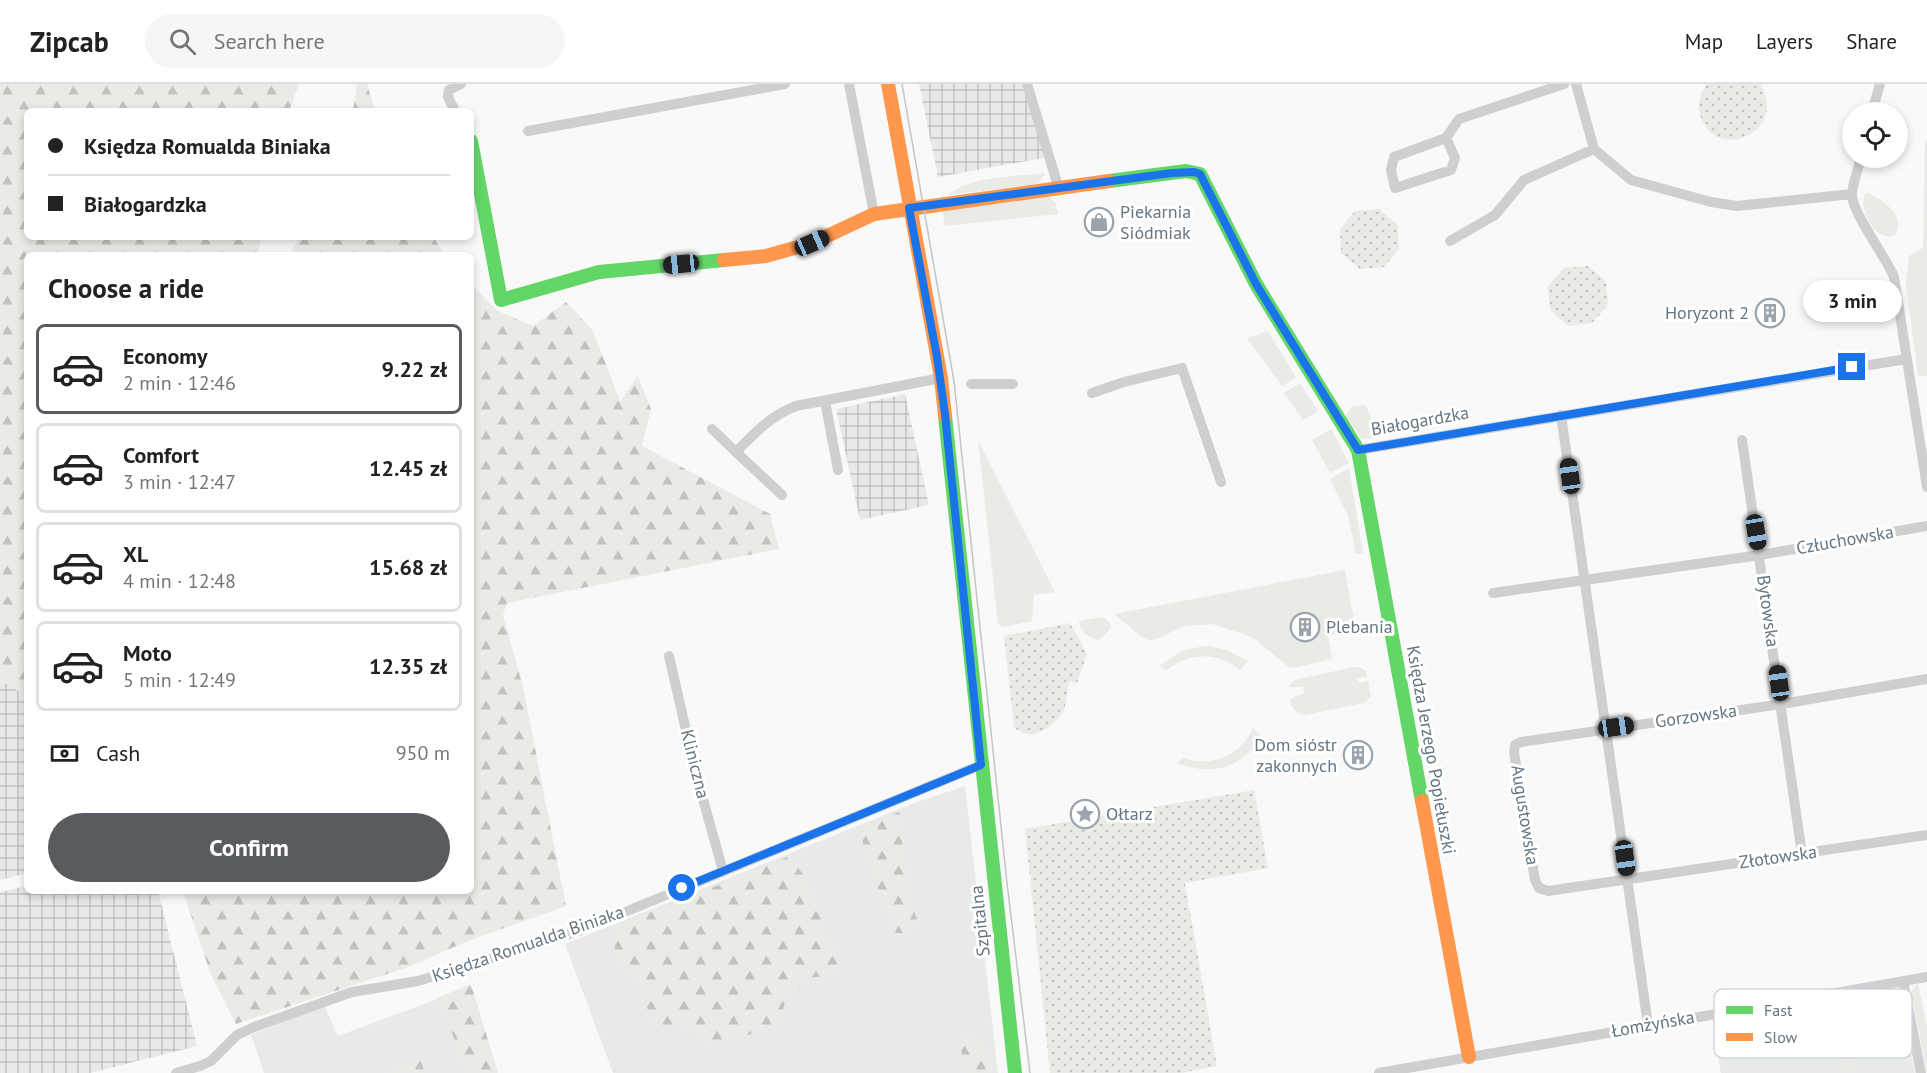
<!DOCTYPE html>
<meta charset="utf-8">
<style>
body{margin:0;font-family:"PT Sans",sans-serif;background:#f6f6f6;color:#222;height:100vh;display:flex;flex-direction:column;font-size:22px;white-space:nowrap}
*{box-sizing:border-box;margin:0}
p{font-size:20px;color:#767676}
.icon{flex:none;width:33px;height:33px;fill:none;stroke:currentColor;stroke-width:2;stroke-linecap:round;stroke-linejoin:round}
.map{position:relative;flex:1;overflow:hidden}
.sheet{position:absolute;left:24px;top:168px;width:450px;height:642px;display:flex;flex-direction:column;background:#fff;border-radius:9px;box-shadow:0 3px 9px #0003}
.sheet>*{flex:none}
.hud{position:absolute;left:24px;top:24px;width:450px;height:132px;border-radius:9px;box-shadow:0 3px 9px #0003;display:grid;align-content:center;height:132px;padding:0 24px;background:#fff}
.fabs{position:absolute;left:1842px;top:18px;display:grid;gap:12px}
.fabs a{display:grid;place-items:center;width:66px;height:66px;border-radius:50%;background:#fff;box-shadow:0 3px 9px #0003;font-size:30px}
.end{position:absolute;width:27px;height:27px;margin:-14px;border:8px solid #1a73e8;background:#fff;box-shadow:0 0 0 3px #fff}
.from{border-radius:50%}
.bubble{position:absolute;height:42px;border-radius:21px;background:#fff;box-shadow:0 3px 9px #0003;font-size:20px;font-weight:700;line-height:42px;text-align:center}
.car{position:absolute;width:18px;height:36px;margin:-18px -9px;border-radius:8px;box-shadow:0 0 4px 2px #0007;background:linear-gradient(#222 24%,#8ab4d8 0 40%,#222 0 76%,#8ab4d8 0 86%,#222 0)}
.hud b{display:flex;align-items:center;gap:21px;height:57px;font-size:22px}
.hud b+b{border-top:2px solid #e0e0e0}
.hud i{width:15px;height:15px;background:#222}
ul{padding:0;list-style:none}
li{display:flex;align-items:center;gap:18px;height:90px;margin:0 12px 9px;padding:0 12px;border:3px solid #e0e0e0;border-radius:9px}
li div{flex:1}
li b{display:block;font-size:22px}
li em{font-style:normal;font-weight:700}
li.selected{border-color:#585c60}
li>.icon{width:54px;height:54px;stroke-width:1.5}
h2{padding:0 24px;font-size:27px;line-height:72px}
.pay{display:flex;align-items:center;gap:15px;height:66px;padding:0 24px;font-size:22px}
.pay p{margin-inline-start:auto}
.button{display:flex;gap:12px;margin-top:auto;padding:12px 24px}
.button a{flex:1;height:69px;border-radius:36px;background:#585c60;color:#fff;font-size:24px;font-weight:700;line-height:69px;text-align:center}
header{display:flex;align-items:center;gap:36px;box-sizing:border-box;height:84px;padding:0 30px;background:#fff;border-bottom:2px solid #e0e0e0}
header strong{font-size:28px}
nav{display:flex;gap:33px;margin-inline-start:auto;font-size:21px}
.search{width:420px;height:54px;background:#f6f6f6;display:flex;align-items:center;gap:15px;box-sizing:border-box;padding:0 21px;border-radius:33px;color:#767676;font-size:22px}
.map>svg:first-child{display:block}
.built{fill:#e8e9e9}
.industrial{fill:url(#industrial-grid)}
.green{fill:#e8ebe6}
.forest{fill:url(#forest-firs)}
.park{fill:url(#park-dots)}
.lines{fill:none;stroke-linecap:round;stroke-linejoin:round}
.street{stroke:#cecfd0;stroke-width:10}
.fast{stroke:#63d668;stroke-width:14}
.slow{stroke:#ff974d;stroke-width:14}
.tram{stroke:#c3c5c6;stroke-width:1.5}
.route{stroke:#1a73e8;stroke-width:8}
.labels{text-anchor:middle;stroke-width:6;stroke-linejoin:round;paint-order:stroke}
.poi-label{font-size:18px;fill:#657683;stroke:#fff;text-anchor:start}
.street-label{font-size:18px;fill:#657683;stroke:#fff}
.key{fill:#fff;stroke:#d1d6da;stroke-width:1.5}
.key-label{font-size:16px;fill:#657683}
</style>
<header>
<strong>Zipcab</strong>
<div class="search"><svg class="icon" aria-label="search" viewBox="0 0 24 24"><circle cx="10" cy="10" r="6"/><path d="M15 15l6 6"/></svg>Search here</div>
<nav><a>Map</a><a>Layers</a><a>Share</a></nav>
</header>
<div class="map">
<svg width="1927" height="989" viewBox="0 0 1927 989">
<defs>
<pattern id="industrial-grid" width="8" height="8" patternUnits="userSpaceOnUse" patternTransform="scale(1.5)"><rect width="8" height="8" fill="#e8e9e9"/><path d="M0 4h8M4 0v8" fill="none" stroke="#c0c1c2"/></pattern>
<pattern id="forest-firs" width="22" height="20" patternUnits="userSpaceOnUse" patternTransform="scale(1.5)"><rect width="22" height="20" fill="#e8ebe6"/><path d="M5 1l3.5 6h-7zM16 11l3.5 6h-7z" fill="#c0c3c0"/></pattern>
<pattern id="park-dots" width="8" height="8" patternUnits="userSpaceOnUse" patternTransform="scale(1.5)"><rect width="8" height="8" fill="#e8ebe6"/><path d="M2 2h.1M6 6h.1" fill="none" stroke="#c0c3c0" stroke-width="1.8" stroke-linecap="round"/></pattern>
</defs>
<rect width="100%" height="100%" fill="#f9f9f9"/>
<path class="built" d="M965,702l33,287h-385l-48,-129 352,-142z
M467,904l26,85h-229l-13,-38 73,-30 14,31z
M1887,910l14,12 14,67h-194l-8,-38 39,-8 4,21 9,-1 -2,-13 28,-6 -3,-15z"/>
<path class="industrial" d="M919,0h108l22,73 -111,20z
M905,310l24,111 -69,15 -24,-111z
M0,596l27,16v177l-27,7z
M27,802v5h131l39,155 -107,27h-90v-181z"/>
<path class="green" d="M1927,55v237h-9l-12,-91 3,-29 14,-8 2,-107z
M1045,89l-4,7 -5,4 -86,11c14,-18 72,-19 95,-22z
M1868,109c17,8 38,23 27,42 -19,8 -37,-25 -30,-41z
M1049,112l7,8 2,10 -113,12 -3,-16z
M1268,247l28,46 -14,9 -35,-48z
M1300,299l18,28 -15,9 -19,-27z
M1366,321l12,33 -16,1 -17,-22 6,-10z
M1331,345l18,34 -19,10 -18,-33z
M978,356l77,152 -21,3 -2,26 -29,6 -5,-3z
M1349,384l14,85 -7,1 -8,-38 -18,-37z
M1345,486l11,61 -28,5 4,23 -39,9 -4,-1 -37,-30 -40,-13 -27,2 -33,15 -9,-3 -29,-24z
M1103,533l7,6 1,5 -12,12c-10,-1 -19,-9 -20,-19z
M1206,562l21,4 21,11 -8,9c-23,-19 -52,-18 -74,1l-6,-6 24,-15z
M1354,583l8,1 4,3 1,6 -10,2 1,4 10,-2 3,16 -7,6 -59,12c-9,-1 -14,-7 -15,-16l14,-6 -1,-6h-15l6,-7z
M1253,644l9,9c-21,31 -49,40 -85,26l6,-5c29,10 57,-2 70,-30z
M1918,899l9,44v45l-16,-79 3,-6z
M1888,906l7,1 4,5 16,77h-2l-12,-60 -10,2 -4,-19 -112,22 -1,-1v-5l5,-3z
M1836,932l8,6 1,3 -7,2 5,24h7l5,22h-12l-11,-56z"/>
<path class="forest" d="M0,0h299l-10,27h-262v126h234l-3,18h-231v441l-27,-16z
M357,0h10l8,27h-22z
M299,153h134l12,18h-155z
M471,200l27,27 35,15 33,-24 27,29 27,70 18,-25 13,33 -9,37 128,68 9,35 -272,54 -4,12 20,72 43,219 -103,37 -55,24 -172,57 -25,-49 -28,-84h288z
M898,728l4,4 -2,11 12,79 5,13 -8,14h-13c-8,-15 -13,-32 -19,-48 -7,-19 -14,-34 -16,-55z
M790,772l14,20 35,85 -1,9 -4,5 -26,3 -9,9 -11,5 -9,31 -46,18 -31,1c-7,-19 -24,-19 -42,-15 -14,-11 -13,-27 -22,-42 -3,-5 -9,-9 -13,-14 -11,-10 -11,-27 -9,-40l16,-11z
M471,900l27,89h-31l-26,-70 -4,-5z
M966,952c17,5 27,18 27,37h-28l-5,-31z
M420,975l5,14h-37z"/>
<path class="park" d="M1707,0h53c30,49 -46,80 -60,31 -3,-12 0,-21 7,-31z
M1379,125l19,16 1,24 -15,18 -24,2 -19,-16 -1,-24 15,-18z
M1588,182l18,15 2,24 -16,18 -24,3 -18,-16 -2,-24 16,-18z
M1070,539l17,31 -10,29 -8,-1c-2,9 -2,19 -5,28 -9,18 -34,33 -50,17l-10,-91z
M1254,706l14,78 -83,15 32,183 -35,7h-132l-25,-244z"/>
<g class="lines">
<path class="street" d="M849,0l25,130
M1027,0l32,105
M1576,0l18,65 37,31 80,22 26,4 115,-12
M455,27l-7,-14 1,-7 12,-6
M1872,28l8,-28
M528,47l257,-47
M1446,54l9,20 -4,12 -56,18 -4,-18 3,-13 52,-19 13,-19 105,-35
M1861,74c-3,11 -8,24 -9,36 -1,17 34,63 42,83l33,210
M1450,157l45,-26 29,-35 70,-31
M971,300h42
M1092,309l32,-11 58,-14 39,114
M825,317l13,69
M1561,331l87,610
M712,345l24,23
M1742,356l60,414
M1358,366l548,-91
M782,411l-46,-43c19,-19 34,-36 60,-46l145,-28
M1493,509l267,-38 167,-29
M669,572l27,118 27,97
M1927,595l-145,25 -261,38 -6,3 -1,7 21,128 4,8 9,3 379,-56
M1903,897l18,92
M176,989l24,-7 11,-5 26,-26 17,-8 98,-35 66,-11 161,-50 402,-166
M1379,989l548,-96"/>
<path class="fast" d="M471,57l30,159 98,-28 125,-12
M1109,97l77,-10 14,3 56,110 102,166 64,351
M945,332l70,657"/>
<path class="slow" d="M888,0l53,294 4,38
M724,176l42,-4 46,-13 62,-29 235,-33
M1422,717l47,256"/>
<path class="tram" d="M902,0l52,297 53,502 23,190"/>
</g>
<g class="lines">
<path class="route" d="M682,804l299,-123 -36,-351 -8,-57 -28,-149 263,-35 22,-1 6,2 56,110 102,166 494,-83"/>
</g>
<defs>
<g id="shop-ring" transform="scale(1.5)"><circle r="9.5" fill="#fff" stroke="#99a4ac" stroke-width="1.5"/><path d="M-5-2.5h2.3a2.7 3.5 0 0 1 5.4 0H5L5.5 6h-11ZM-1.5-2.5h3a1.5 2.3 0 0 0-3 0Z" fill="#99a4ac"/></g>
<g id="building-ring" transform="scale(1.5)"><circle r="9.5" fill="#fff" stroke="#99a4ac" stroke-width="1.5"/><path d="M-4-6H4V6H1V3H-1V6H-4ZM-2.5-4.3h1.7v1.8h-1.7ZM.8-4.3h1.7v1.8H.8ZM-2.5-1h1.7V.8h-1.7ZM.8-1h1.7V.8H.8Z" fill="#99a4ac"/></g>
<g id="sight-ring" transform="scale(1.5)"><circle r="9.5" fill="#fff" stroke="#99a4ac" stroke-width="1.5"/><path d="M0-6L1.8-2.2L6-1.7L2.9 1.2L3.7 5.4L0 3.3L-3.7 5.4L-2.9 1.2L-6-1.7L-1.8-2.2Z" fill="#99a4ac"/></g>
</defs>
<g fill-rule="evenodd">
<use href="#shop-ring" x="1099" y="138"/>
<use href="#building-ring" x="1770" y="229"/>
<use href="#building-ring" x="1305" y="543"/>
<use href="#building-ring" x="1358" y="671"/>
<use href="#sight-ring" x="1085" y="730"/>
</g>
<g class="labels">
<g class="poi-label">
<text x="1120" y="134">Piekarnia<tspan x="1120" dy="21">Siódmiak</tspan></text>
<text x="1749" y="235" text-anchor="end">Horyzont 2</text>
<text x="1326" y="549">Plebania</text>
<text x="1337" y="667" text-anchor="end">Dom sióstr<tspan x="1337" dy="21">zakonnych</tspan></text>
<text x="1106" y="736">Ołtarz</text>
</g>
<g class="street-label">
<text transform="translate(1420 337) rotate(-10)" y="6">Białogardzka</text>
<text transform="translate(1845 456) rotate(-10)" y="6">Człuchowska</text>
<text transform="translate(1768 527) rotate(82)" y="6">Bytowska</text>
<text transform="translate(1696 632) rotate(-8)" y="6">Gorzowska</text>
<text transform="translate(1431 666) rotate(80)" y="6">Księdza Jerzego Popiełuszki</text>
<text transform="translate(695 680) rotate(76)" y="6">Kliniczna</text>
<text transform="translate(1525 731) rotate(81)" y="6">Augustowska</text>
<text transform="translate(1778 773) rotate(-8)" y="6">Złotowska</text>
<text transform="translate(980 837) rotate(-96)" y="6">Szpitalna</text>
<text transform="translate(528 860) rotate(-19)" y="6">Księdza Romualda Biniaka</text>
<text transform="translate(1653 940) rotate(-10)" y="6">Łomżyńska</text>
</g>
</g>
<rect x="1714" y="905" width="198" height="69" rx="9" class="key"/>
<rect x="1726" y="922" width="27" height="8" fill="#63d668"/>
<rect x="1726" y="949" width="27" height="8" fill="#ff974d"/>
<g class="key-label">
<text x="1764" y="932">Fast</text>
<text x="1764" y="959">Slow</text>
</g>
</svg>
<div class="fabs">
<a><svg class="icon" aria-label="locate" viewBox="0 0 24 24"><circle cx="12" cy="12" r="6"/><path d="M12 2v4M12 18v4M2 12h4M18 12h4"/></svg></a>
</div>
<i class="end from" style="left:682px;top:804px"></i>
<i class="end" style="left:1852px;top:283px"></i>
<div class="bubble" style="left:1803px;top:196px;width:99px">3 min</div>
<i class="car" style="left:812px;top:159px;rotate:66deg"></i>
<i class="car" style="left:681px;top:180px;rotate:264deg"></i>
<i class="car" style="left:1570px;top:392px;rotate:352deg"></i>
<i class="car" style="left:1756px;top:448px;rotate:171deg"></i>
<i class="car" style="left:1779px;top:599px;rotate:352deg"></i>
<i class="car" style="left:1616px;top:643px;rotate:82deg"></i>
<i class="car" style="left:1625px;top:774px;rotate:172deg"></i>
<div class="hud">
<b><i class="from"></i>Księdza Romualda Biniaka</b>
<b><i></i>Białogardzka</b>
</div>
<section class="sheet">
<h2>Choose a ride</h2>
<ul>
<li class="selected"><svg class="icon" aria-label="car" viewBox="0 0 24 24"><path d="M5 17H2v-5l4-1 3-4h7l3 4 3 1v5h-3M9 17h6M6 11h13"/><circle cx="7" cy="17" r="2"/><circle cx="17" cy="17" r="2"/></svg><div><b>Economy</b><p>2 min · 12:46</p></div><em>9.22 zł</em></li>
<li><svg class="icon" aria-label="car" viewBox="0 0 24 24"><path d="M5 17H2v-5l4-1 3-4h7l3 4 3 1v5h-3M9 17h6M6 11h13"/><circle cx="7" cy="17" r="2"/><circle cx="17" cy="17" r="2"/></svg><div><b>Comfort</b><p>3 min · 12:47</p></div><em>12.45 zł</em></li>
<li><svg class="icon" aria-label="car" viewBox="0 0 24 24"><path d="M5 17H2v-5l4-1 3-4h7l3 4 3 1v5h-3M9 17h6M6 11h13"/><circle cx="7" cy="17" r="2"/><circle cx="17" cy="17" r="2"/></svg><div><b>XL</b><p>4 min · 12:48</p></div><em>15.68 zł</em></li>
<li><svg class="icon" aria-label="car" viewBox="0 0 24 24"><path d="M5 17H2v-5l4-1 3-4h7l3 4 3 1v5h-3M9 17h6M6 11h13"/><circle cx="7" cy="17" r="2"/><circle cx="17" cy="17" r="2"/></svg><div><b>Moto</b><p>5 min · 12:49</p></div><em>12.35 zł</em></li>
</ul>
<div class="pay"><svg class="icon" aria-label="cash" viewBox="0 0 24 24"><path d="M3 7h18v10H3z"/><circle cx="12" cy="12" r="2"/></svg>Cash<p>950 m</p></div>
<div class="button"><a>Confirm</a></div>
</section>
</div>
